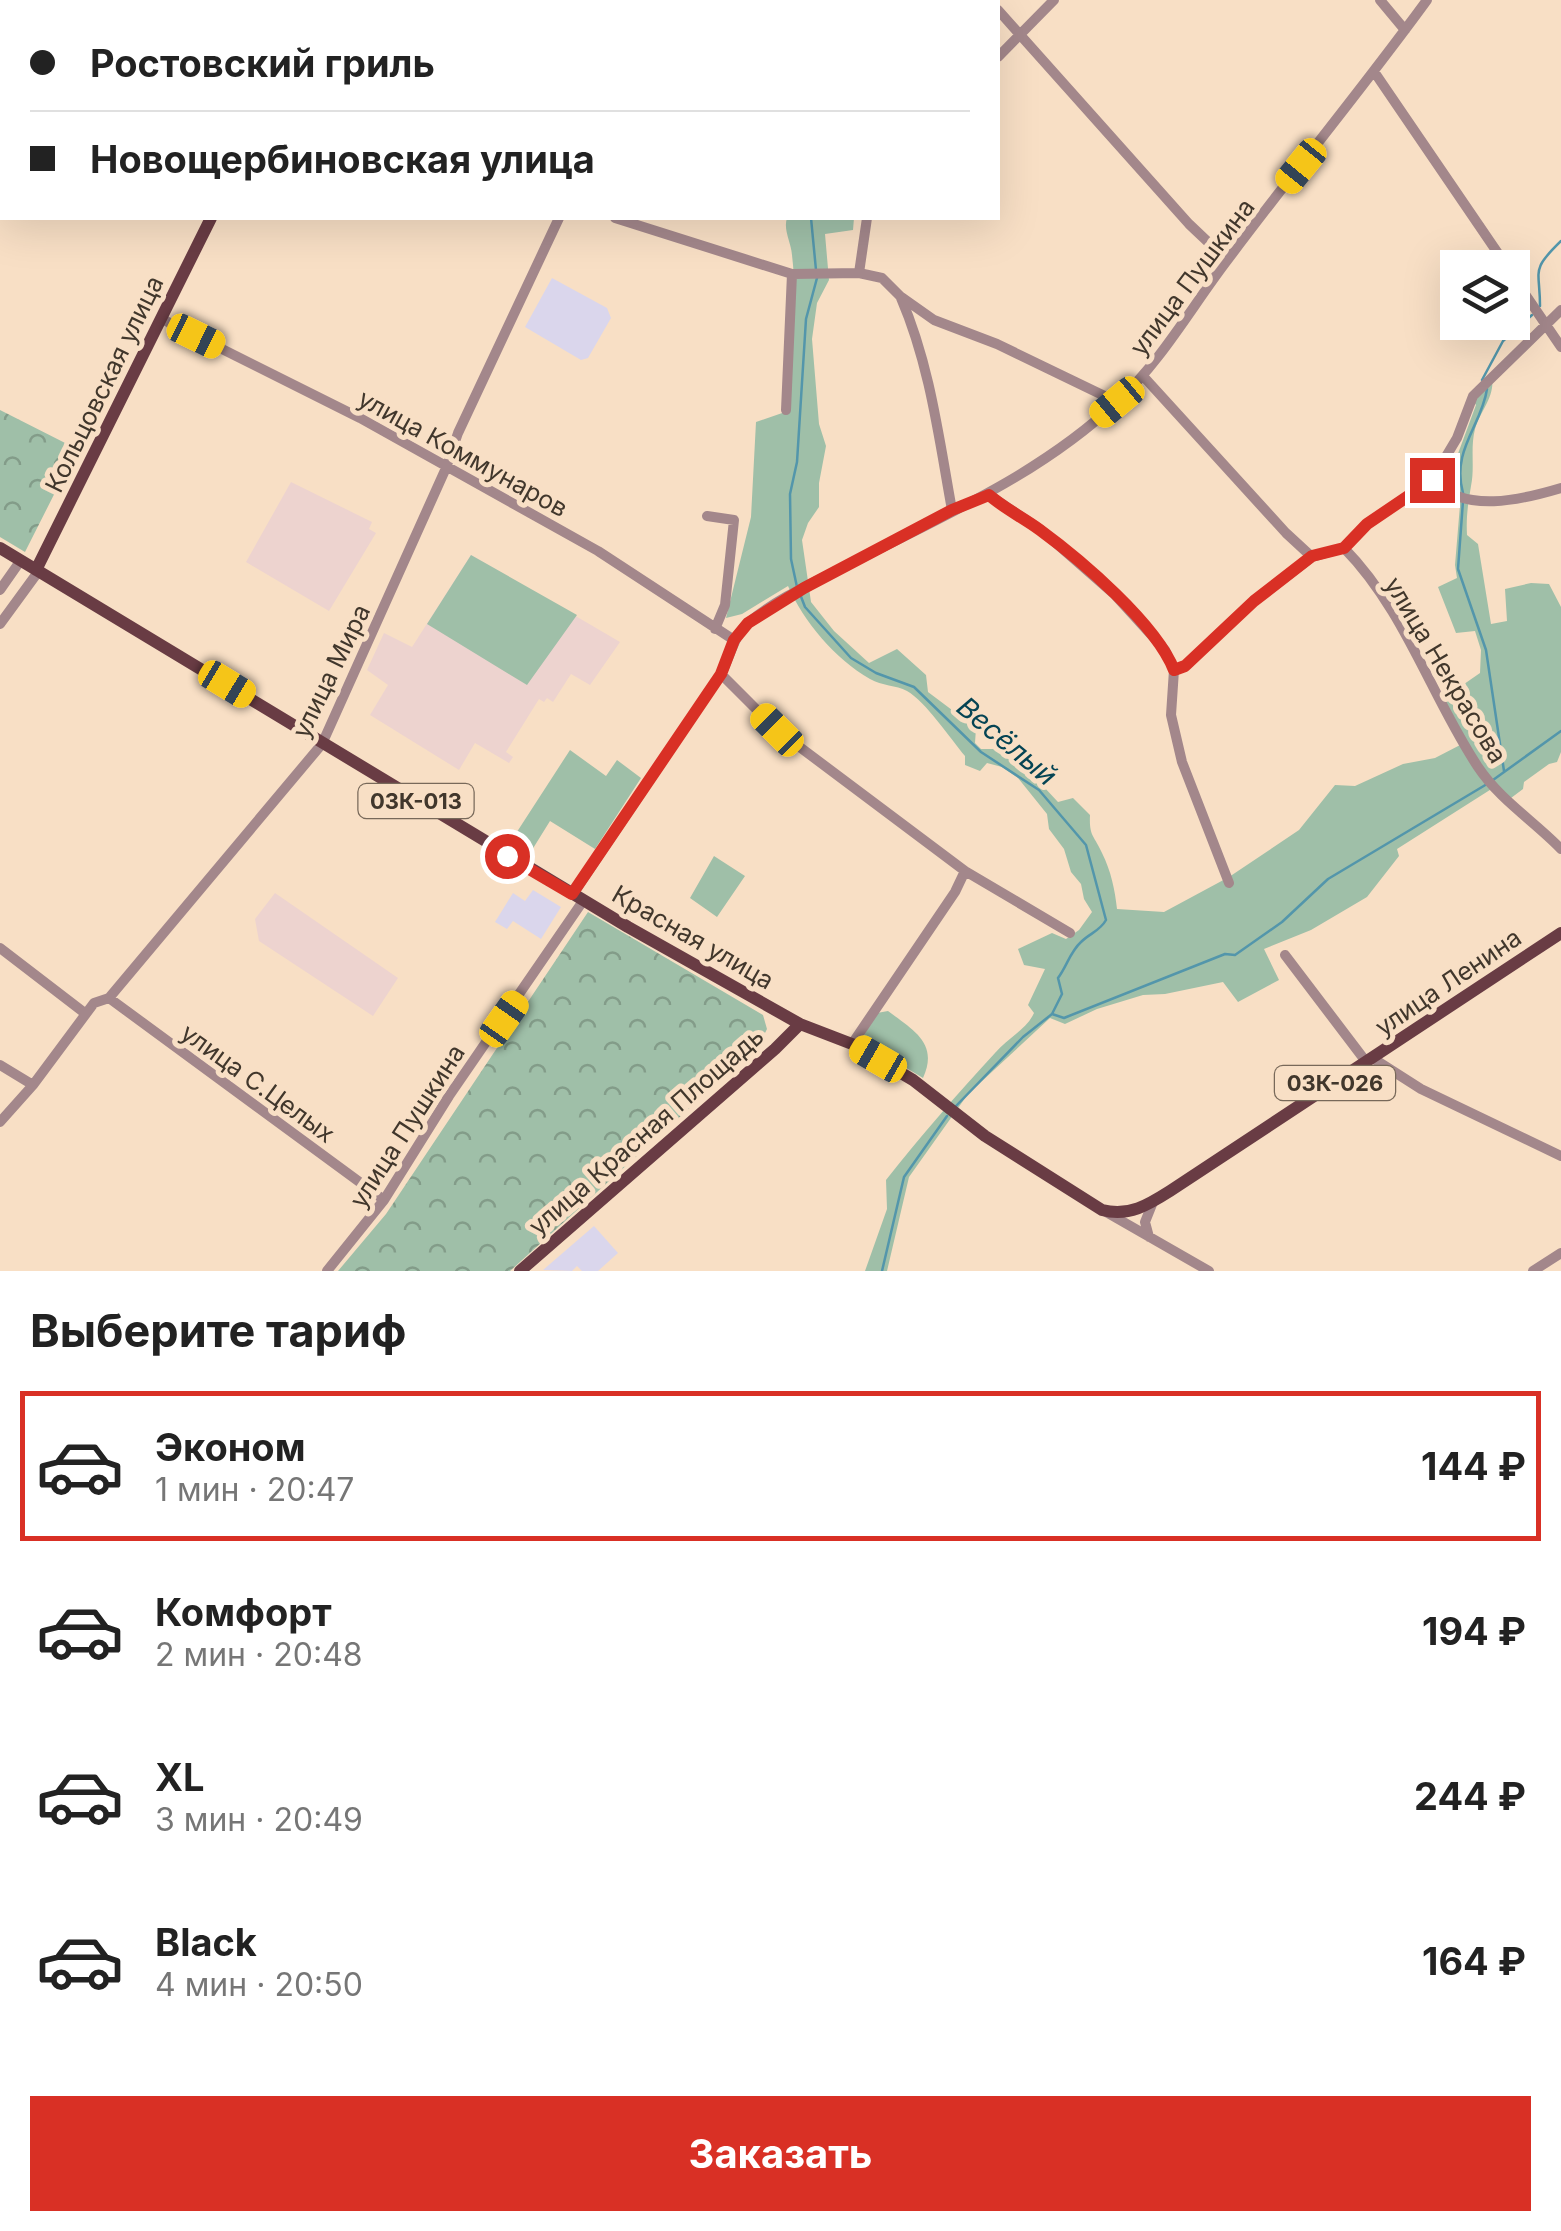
<!DOCTYPE html>
<html lang="ru">
<meta charset="utf-8">
<style>
body{margin:0;font-family:Inter,sans-serif;background:#f6f6f6;color:#222;height:100vh;display:flex;flex-direction:column;font-size:38px;white-space:nowrap}
*{box-sizing:border-box;margin:0}
p{font-size:32px;color:#767676}
.icon{flex:none;width:55px;height:55px;fill:none;stroke:currentColor;stroke-width:2;stroke-linecap:round;stroke-linejoin:round}
.map{position:relative;height:1271px;overflow:hidden}
.sheet{display:flex;flex-direction:column;background:#fff;flex:1}
.sheet>*{flex:none}
.banner{position:absolute;left:0px;top:0px;width:1000px;height:220px;box-shadow:0 10px 40px #0002;display:grid;align-content:center;height:220px;padding:0 30px;background:#fff}
.fabs{position:absolute;left:1440px;top:250px;display:grid;gap:20px}
.fabs a{display:grid;place-items:center;width:90px;height:90px;border-radius:0px;background:#fff;box-shadow:0 10px 40px #0002;font-size:50px}
.end{position:absolute;width:45px;height:45px;margin:-22px;border:12px solid #d93025;background:#fff;box-shadow:0 0 0 5px #fff}
.from{border-radius:50%}
.car{position:absolute;width:30px;height:60px;margin:-30px -15px;border-radius:12px;box-shadow:0 0 8px 2px #0007;background:linear-gradient(#f5c518 24%,#345 0 40%,#f5c518 0 76%,#345 0 86%,#f5c518 0)}
.banner b{display:flex;align-items:center;gap:35px;height:95px;font-size:38px}
.banner b+b{border-top:2px solid #e0e0e0}
.banner i{width:25px;height:25px;background:#222}
ul{padding:0;list-style:none}
li{display:flex;align-items:center;gap:30px;height:150px;margin:0 20px 15px;padding:0 10px;border:5px solid transparent;border-radius:0px}
li div{flex:1}
li b{display:block;font-size:38px}
li em{font-style:normal;font-weight:700}
li.active{border-color:#d93025}
li>.icon{width:90px;height:90px;stroke-width:1.5}
h2{padding:0 30px;font-size:45px;line-height:120px}
.cta{display:flex;gap:20px;margin-top:auto;padding:20px 30px}
.cta a{flex:1;height:115px;border-radius:0px;background:#d93025;color:#fff;font-size:40px;font-weight:700;line-height:115px;text-align:center}
.map>svg:first-child{display:block}
.commercial{fill:#dad6ec}
.education{fill:#edd3cf}
.grass{fill:#9fbfa8}
.park{fill:url(#park-crowns)}
.lines{fill:none;stroke-linecap:round;stroke-linejoin:round}
.stream{stroke:#5396ab;stroke-width:2.5}
.minor{stroke:#a3878b;stroke-width:10}
.major{stroke:#693c44;stroke-width:12}
.route{stroke:#d93025;stroke-width:12}
.labels{text-anchor:middle;stroke-width:10;stroke-linejoin:round;paint-order:stroke}
.shield{fill:#f8dfc5;stroke:#78695a;stroke-width:2.5}
.shield-label{font-size:22px;font-weight:bold;fill:#41372c}
.street-label{font-size:25px;fill:#41372c;stroke:#f8dfc5}
.water-label{font-size:28px;font-style:italic;fill:#054454;stroke:#f8dfc5}
</style>
<div class="map">
<svg width="1561" height="1271" viewBox="0 0 1561 1271">
<defs>
<pattern id="park-crowns" width="20" height="18" patternUnits="userSpaceOnUse" patternTransform="scale(2.5)"><rect width="20" height="18" fill="#9fbfa8"/><path d="M2 6a3 3 0 1 1 6 0M12 15a3 3 0 1 1 6 0" fill="none" stroke="#839c89"/></pattern>
</defs>
<rect width="100%" height="100%" fill="#f8dfc5"/>
<path class="commercial" d="M552,278l55,30 4,10 -23,40 -7,2 -56,-33z
M533,890l28,17 -20,32 -28,-18 -6,8 -12,-7 18,-29 12,8z
M594,1226l24,27 -20,18h-16l-5,-5 -5,5 -29,-1z"/>
<path class="education" d="M291,482l81,40 -3,7 7,4 -47,78 -83,-49z
M471,555l149,87 -30,43 -19,-11 -18,28 -6,-4 -3,4 -5,-3 -33,53 7,5 -4,6 -34,-20 -16,27 -89,-55 18,-30 -21,-15 17,-37 28,14z
M275,893l123,85 -25,38 -114,-75 -4,-22z"/>
<path class="grass" d="M787,218h67l-1,12 -28,4 4,46 -12,23 -5,36 7,85 7,22 -7,37v24l-11,16 -6,17 9,62 23,29 35,32 28,-14 29,26 2,17 48,36 -1,15 6,6h41l25,26 -4,11 15,16 15,-4 17,17c-1,22 4,20 12,38 9,18 13,37 15,56l47,3 65,-35 70,-47 36,-45 20,1 48,-22 32,-6 29,-15 -23,-43 39,-27 1,-23 -6,-19 -19,2 -18,-46 19,-9 -2,-13 5,-60 -6,-30 2,-16 20,-54 -2,-3 18,-26c3,22 -11,33 -17,53 -5,20 0,38 -4,57 -3,18 -5,31 -4,49l11,9 13,80 16,-3 -2,-32 26,-6 18,1 12,23v145l-4,10 -8,2 -25,18 -1,7 -12,9 -18,-10 -96,61 2,7 -32,41 -56,33 -47,19 15,31 -41,22 -15,-20 -58,12 -22,1 -46,14 -32,15 -15,-6 -82,76 -59,83 -22,94h-22l22,-62 -1,-29c35,-44 71,-86 109,-127 12,-14 32,-24 39,-40l-6,-8 17,-36 -21,-4 -6,-16 34,-16 14,6 13,-9 13,-18 -8,-13 -3,-15 -10,-12 -7,-23 -15,-20 -2,-15 -29,-36 -16,-11 -15,-4 -7,8 -15,-6v-9c-15,-18 -39,-54 -58,-65 -11,-6 -25,-5 -37,-12 -35,-20 -66,-57 -82,-93l-46,28 -16,4 25,-101 5,-95 32,-11c3,-52 10,-105 4,-156 -1,-13 -9,-25 -5,-37z
M471,555l106,60 -50,70 -100,-61z
M570,750l36,26 11,-16 24,18 -46,71 -45,-28 -18,29 -19,-12z
M714,856l31,20 -28,41 -27,-19z
M888,1011c25,19 51,32 35,67l-58,-35 -1,-8 13,-22z"/>
<path class="park" d="M0,410l77,39 -52,103 -25,-15z
M588,912l175,103 4,14 -8,16 -249,226h-172l48,-57z"/>
<g class="lines">
<path class="stream" d="M811,218l5,52
M1540,306c0,-37 -10,-35 21,-65
M1482,380l21,-39 29,-26
M1463,493c-12,-43 19,-68 24,-104
M1463,501l-5,68 28,81 18,121
M797,587l-6,-28 -1,-65 7,-32 9,-143 11,-41
M800,594l5,13 46,51 25,15 38,14 67,65 58,38 47,55 20,75c-6,11 -16,13 -25,22 -11,10 -14,24 -23,36l4,16 -10,20 -29,23 -67,69
M1493,780l68,-49
M1052,1014l12,4 161,-64 10,1 47,-33 46,-43 159,-95
M882,1271l22,-94 43,-61"/>
<path class="minor" d="M703,0l1,2
M987,0l3,2
M1380,0l25,30
M85,1l7,1
M682,2l1,-2
M998,10l191,214 38,36
M998,57l56,-57
M1375,73l133,195
M615,218l177,56 67,-1 23,5 18,18 34,24 63,24 120,58
M859,273l8,-55
M1512,275l49,72
M901,298c29,67 38,141 51,212
M162,319l198,99 238,133 136,89
M1143,376l143,157 26,24
M786,410l6,-136
M1432,480c33,34 89,20 129,8
M989,495l52,35 73,64 51,56 9,20 -3,45 11,47 47,121
M707,516l27,4 -9,85 -10,24
M1344,548c61,62 87,148 134,219 22,33 56,54 83,82
M0,590l21,-30
M0,624l38,-52
M1174,670l11,-4 69,-65 58,-44 32,-9 23,-24 65,-44 25,-42 16,-42 88,-86
M721,674l56,56 188,141 105,62
M573,894l148,-220c10,-18 12,-38 28,-52 29,-24 66,-40 99,-57 94,-49 192,-90 270,-164 45,-42 74,-95 111,-143 65,-87 134,-170 198,-258
M0,948l86,66
M1285,955l82,108
M109,998l275,202
M852,1044l103,-152 10,-21
M1374,1059l47,30 140,67
M0,1065l33,20
M0,1122l33,-37 61,-82 15,-5 213,-254 124,-276 12,-35 101,-215
M1106,1212l103,59
M1149,1237l-4,-15 8,-20
M327,1271l57,-71 65,-104 134,-195
M1533,1271l28,-18"/>
<path class="major" d="M312,2v-2
M0,548l628,379 172,97 52,20 61,36 72,56 117,74c27,7 46,-5 68,-19l391,-258
M36,570l175,-352
M520,1271l255,-222 25,-25"/>
</g>
<g class="lines">
<path class="route" d="M507,856l65,38 149,-220 13,-34 14,-17 56,-35 148,-78 37,-15c16,14 35,23 51,35 41,30 116,94 134,140l11,-4 69,-65 58,-45 32,-8 23,-24 65,-44"/>
</g>
<g class="labels">
<g class="shield">
<rect x="358.5" y="784" width="115" height="34" rx="8"/>
<rect x="1275" y="1066" width="120" height="34" rx="8"/>
</g>
<g class="shield-label">
<text x="416" y="809">03К-013</text>
<text x="1335" y="1091">03К-026</text>
</g>
<g class="street-label">
<text transform="translate(1192 277) rotate(-53)" y="9">улица Пушкина</text>
<text transform="translate(104 384) rotate(-64)" y="9">Кольцовская улица</text>
<text transform="translate(463 453) rotate(29)" y="9">улица Коммунаров</text>
<text transform="translate(1446 670) rotate(59)" y="9">улица Некрасова</text>
<text transform="translate(331 671) rotate(-64)" y="9">улица Мира</text>
<text transform="translate(693 937) rotate(30)" y="9">Красная улица</text>
<text transform="translate(1448 982) rotate(-34)" y="9">улица Ленина</text>
<text transform="translate(258 1083) rotate(36)" y="9">улица С.Целых</text>
<text transform="translate(407 1126) rotate(-57)" y="9">улица Пушкина</text>
<text transform="translate(646 1131) rotate(-41)" y="9">улица Красная Площадь</text>
</g>
<g class="water-label">
<text transform="translate(1007 741) rotate(40)" y="10">Весёлый</text>
</g>
</g>
</svg>
<div class="fabs">
<a><svg class="icon" aria-label="layers" viewBox="0 0 24 24"><path d="M12 4l9 5-9 5-9-5zM3 14l9 5 9-5"/></svg></a>
</div>
<i class="end from" style="left:507px;top:856px"></i>
<i class="end" style="left:1432px;top:480px"></i>
<i class="car" style="left:1301px;top:166px;rotate:219deg"></i>
<i class="car" style="left:196px;top:336px;rotate:116deg"></i>
<i class="car" style="left:1117px;top:402px;rotate:230deg"></i>
<i class="car" style="left:227px;top:684px;rotate:121deg"></i>
<i class="car" style="left:777px;top:730px;rotate:315deg"></i>
<i class="car" style="left:504px;top:1019px;rotate:35deg"></i>
<i class="car" style="left:878px;top:1059px;rotate:300deg"></i>
<div class="banner">
<b><i class="from"></i>Ростовский гриль</b>
<b><i></i>Новощербиновская улица</b>
</div>
</div>
<section class="sheet">
<h2>Выберите тариф</h2>
<ul>
<li class="active"><svg class="icon" aria-label="car" viewBox="0 0 24 24"><path d="M5 17H2v-5l4-1 3-4h7l3 4 3 1v5h-3M9 17h6M6 11h13"/><circle cx="7" cy="17" r="2"/><circle cx="17" cy="17" r="2"/></svg><div><b>Эконом</b><p>1 мин · 20:47</p></div><em>144 ₽</em></li>
<li><svg class="icon" aria-label="car" viewBox="0 0 24 24"><path d="M5 17H2v-5l4-1 3-4h7l3 4 3 1v5h-3M9 17h6M6 11h13"/><circle cx="7" cy="17" r="2"/><circle cx="17" cy="17" r="2"/></svg><div><b>Комфорт</b><p>2 мин · 20:48</p></div><em>194 ₽</em></li>
<li><svg class="icon" aria-label="car" viewBox="0 0 24 24"><path d="M5 17H2v-5l4-1 3-4h7l3 4 3 1v5h-3M9 17h6M6 11h13"/><circle cx="7" cy="17" r="2"/><circle cx="17" cy="17" r="2"/></svg><div><b>XL</b><p>3 мин · 20:49</p></div><em>244 ₽</em></li>
<li><svg class="icon" aria-label="car" viewBox="0 0 24 24"><path d="M5 17H2v-5l4-1 3-4h7l3 4 3 1v5h-3M9 17h6M6 11h13"/><circle cx="7" cy="17" r="2"/><circle cx="17" cy="17" r="2"/></svg><div><b>Black</b><p>4 мин · 20:50</p></div><em>164 ₽</em></li>
</ul>
<div class="cta"><a>Заказать</a></div>
</section>
